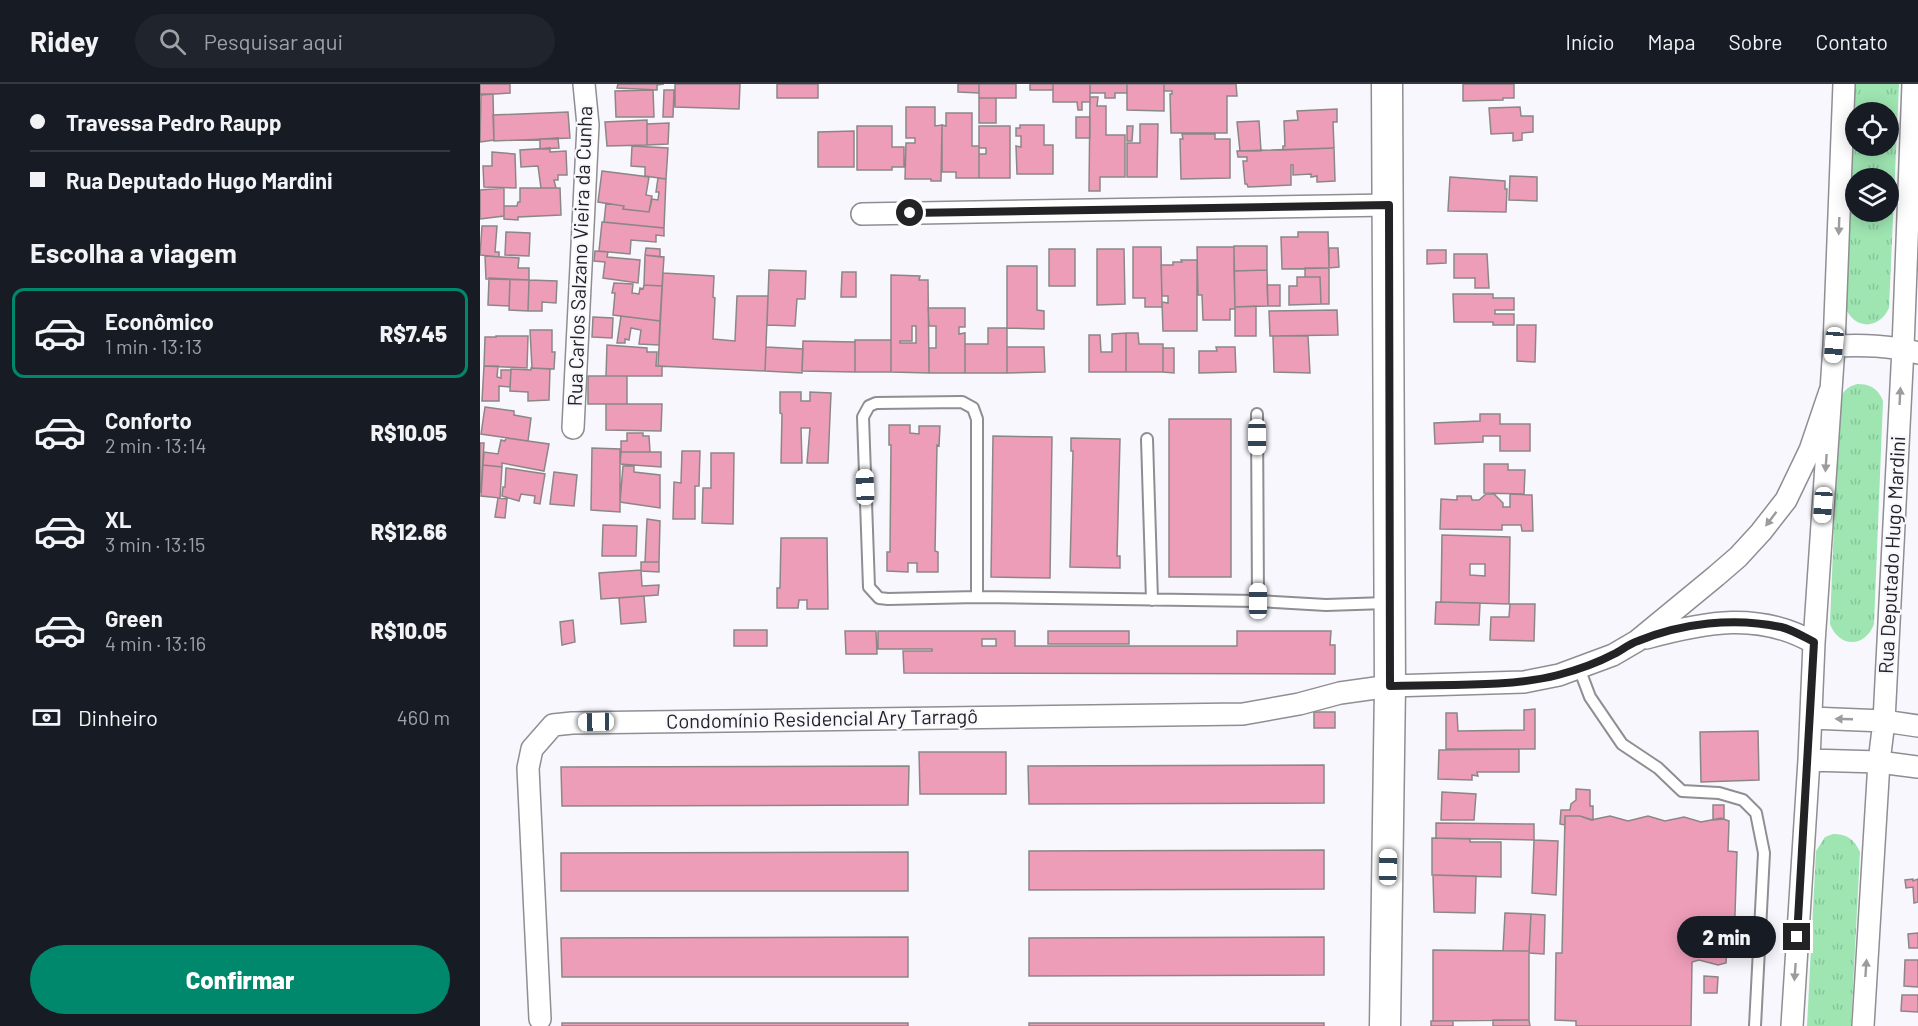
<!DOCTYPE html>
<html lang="pt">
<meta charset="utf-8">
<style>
body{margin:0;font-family:Barlow,sans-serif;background:#20242c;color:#f1f3f6;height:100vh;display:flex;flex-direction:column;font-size:22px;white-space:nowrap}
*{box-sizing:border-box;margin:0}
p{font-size:20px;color:#9ea1a6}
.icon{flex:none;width:33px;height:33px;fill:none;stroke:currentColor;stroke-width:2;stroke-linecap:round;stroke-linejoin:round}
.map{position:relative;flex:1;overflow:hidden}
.details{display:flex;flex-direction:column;background:#171b24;width:480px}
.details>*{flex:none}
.guide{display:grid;align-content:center;height:132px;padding:0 30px;background:#171b24}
.controls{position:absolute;left:1365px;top:18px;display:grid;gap:12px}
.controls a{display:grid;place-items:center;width:54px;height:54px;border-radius:50%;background:#171b24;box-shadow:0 3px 15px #0003;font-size:30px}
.end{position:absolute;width:27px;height:27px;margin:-14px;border:8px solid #232325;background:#fff;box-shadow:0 0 0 3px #fff}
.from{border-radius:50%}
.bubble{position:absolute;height:42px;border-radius:21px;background:#171b24;box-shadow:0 3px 15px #0003;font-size:20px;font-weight:800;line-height:42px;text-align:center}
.car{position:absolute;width:18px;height:36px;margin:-18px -9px;border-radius:8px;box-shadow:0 0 4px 2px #0007;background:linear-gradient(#fff 24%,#345 0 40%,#fff 0 76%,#345 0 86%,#fff 0)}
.guide b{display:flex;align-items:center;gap:21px;height:57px;font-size:22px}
.guide b+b{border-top:2px solid #363941}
.guide i{width:15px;height:15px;background:#f1f3f6}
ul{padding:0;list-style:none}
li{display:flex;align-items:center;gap:18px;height:90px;margin:0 12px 9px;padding:0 18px;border:3px solid transparent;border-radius:12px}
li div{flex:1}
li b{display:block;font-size:22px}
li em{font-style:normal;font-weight:800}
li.current{border-color:#00886d}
li>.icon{width:54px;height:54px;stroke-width:1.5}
h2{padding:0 30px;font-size:27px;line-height:72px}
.pay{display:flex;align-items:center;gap:15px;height:66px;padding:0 30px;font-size:22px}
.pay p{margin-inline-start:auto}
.button{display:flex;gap:12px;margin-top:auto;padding:12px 30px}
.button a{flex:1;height:69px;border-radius:36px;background:#00886d;color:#fff;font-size:24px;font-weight:800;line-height:69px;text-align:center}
header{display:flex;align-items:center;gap:36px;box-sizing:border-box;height:84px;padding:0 30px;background:#171b24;border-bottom:2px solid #363941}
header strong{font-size:28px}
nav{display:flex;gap:33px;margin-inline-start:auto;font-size:21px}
.search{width:420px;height:54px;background:#20242c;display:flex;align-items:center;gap:15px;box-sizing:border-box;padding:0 21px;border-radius:33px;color:#9ea1a6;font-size:22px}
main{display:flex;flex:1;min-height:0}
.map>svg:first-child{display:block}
.grass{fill:url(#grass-tufts);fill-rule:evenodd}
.building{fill:#ee9db8;stroke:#8c8687;stroke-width:1.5;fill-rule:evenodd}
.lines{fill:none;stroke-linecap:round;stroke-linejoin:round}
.lane-casing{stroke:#8e8e93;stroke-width:14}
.street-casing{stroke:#8e8e93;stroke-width:24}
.secondary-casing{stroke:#8e8e93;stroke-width:33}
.lane{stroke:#fff;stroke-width:10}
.street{stroke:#fff;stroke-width:21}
.secondary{stroke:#fff;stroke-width:30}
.oneway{fill:#9c9c9d}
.route{stroke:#232325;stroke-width:8}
.labels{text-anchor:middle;stroke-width:4.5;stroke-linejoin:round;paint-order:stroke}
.street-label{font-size:20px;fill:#232325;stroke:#f8f7fd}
</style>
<header>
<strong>Ridey</strong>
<div class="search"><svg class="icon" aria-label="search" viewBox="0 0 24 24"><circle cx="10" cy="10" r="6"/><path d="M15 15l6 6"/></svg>Pesquisar aqui</div>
<nav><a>Início</a><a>Mapa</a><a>Sobre</a><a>Contato</a></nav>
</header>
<main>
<section class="details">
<div class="guide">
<b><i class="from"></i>Travessa Pedro Raupp</b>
<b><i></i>Rua Deputado Hugo Mardini</b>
</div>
<h2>Escolha a viagem</h2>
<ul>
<li class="current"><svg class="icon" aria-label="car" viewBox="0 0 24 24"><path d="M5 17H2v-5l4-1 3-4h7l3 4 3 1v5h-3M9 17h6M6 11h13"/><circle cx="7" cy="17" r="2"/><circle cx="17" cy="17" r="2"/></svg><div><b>Econômico</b><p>1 min · 13:13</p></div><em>R$7.45</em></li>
<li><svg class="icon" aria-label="car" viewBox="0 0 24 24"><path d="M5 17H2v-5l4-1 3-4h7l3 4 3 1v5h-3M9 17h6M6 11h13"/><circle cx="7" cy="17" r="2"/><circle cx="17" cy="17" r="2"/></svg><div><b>Conforto</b><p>2 min · 13:14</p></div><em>R$10.05</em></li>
<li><svg class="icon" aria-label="car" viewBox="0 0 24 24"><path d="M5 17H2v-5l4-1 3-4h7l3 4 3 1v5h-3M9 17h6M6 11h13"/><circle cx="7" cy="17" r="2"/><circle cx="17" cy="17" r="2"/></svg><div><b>XL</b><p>3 min · 13:15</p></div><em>R$12.66</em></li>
<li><svg class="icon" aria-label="car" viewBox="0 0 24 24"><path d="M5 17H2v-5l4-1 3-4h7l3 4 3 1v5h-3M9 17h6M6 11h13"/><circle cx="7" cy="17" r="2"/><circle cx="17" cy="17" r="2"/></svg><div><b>Green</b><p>4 min · 13:16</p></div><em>R$10.05</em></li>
</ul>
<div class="pay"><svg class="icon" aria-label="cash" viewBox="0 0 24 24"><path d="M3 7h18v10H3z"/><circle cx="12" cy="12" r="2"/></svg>Dinheiro<p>460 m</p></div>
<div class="button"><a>Confirmar</a></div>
</section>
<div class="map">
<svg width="1438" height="942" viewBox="0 0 1438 942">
<defs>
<pattern id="grass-tufts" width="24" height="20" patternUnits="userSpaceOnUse" patternTransform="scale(1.5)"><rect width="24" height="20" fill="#9ee5b2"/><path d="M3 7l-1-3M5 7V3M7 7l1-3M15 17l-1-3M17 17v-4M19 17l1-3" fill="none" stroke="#88c499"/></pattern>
</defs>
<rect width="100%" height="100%" fill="#f8f7fd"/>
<path class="grass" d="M1375,0h44l-10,224c-10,22 -35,22 -44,-1zM1376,28h32v34h-32zM1376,94h32v34h-32z
M1377,300c13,0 21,4 26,17l-9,223c-9,24 -35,24 -44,0l9,-223c4,-10 8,-14 18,-17z
M1353,750c14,0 21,5 27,18l-9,174h-44l9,-175 9,-14z"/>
<path class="building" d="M0,0h30v9l-30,2z
M138,0h46l-7,1v5l-40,-2z
M195,0h65l-1,25 -64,-2z
M297,0h41v14h-41z
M478,0h21v9l-21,-1z
M499,0h37v14h-37z
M550,0h23v6h-23z
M573,0h37v18h-8v8h-4l-1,-8h-24z
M610,0h37v9h-12v5h-10v-5h-15z
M647,0h37v27l-37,-1z
M684,0h72l1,12h-10v37h-56l-1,-39h2v-3h-8z
M983,0h51v14h-11v2l-40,1z
M173,6l1,27h-38l-1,-26z
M184,6h10l-1,27h-10z
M1,10h12l1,46 -14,2z
M610,13h8l-1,9h9v29h19v42h-25v14h-11z
M499,14h17v25h-17z
M426,23h29v19l7,-1 -1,56h-10v-2h-26l1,-36h9v-5h-9z
M1040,23l1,9h12v16l-11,1v7l-9,1v-8l-22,1 -2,-26z
M857,25v13h-4l1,26 -51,2v-4h2l-1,-25 14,-1 -1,-9z
M88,28l2,26 -76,3 -1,-26z
M466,29h26v33h7v32h-23v-6h-14v-47l4,1z
M596,33h14v21h-14z
M167,36v25l-40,1 -2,-24z
M779,37l2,30h-21l-3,-29z
M189,39l-1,21 -21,1v-21z
M660,40h18l-1,53h-30v-34h13z
M540,41h24v20h9v29h-36l-1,-28 5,1v-11h-5v-8h4z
M377,42h35v21h12v20h-12v3h-35z
M499,42h31v52h-31v-24h7v-6h-7z
M647,42h6l-1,15h-5z
M374,47v36h-36v-35z
M702,50h33v5h15v39l-49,1 -1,-40h3z
M78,54l1,10 -19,1v-10z
M152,62l36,2 -2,31 -21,-3v-9l-14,-1z
M70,64v4l16,-1 1,24h-9v5h-4l2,8h-15l-3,-22 -17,1 -1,-17z
M854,64l1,33 -18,1v-6l-6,1v-3l-18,1v-10h-2v20l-43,2 -1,-3h-2l-2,-23h4v-4h-9l-1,-6z
M12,68l23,2 1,34 -32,-1 -1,-21h9z
M122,87l47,6 -3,18 6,1 -3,16 -26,-3 1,-3 -26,-4z
M1030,92l27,1v24l-28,-1z
M970,93l55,4v8h2l-1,23 -58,-1z
M178,94l8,1 -2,49 -60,-6 2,-19 18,3 -1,3 26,3 3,-13 6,1 1,-8h-3z
M24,104v28l-24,3v-29z
M40,104h40l1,27 -43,2v3l-14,-1v-13h13l1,-4h2z
M122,138l62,6v8l-8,-1v7l-25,-2 -1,14 -31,-3z
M2,142h15l-2,26h4v5l-19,-2z
M26,148l24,1 -1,23 -24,-1z
M818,148h30l1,36 -47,1 -1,-32h17z
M754,162h33v24l-33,1z
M653,163h28l1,60h-17v-9h-12z
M717,163h37l1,62h-5v11h-27l-1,-25h-4z
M166,164l14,1v8l-15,-2z
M849,164h9l1,19 -10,1z
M569,165h26v37h-26z
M617,165h27l1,55 -28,1z
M947,166h19v13l-19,1z
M115,167l13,1 -1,5 33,3 -2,23 -35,-5 2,-16 -11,-1z
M974,170h33l2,34h-14v-10h-21z
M165,171l19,2 -2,29 -18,-1z
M5,172l34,2 -1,10h11v12l-43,-1z
M701,176h16v71h-34l-1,-29 6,1v-7h-6l-1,-31h12v-3h9z
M527,182h30v44l7,1v18l-37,-1z
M825,184h24v36h-8l-1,-27h-15z
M289,186l37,1 -1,28h-8l-2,27 -28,-1z
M787,186l1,36 -33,1 -1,-36z
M362,188h14v25h-15z
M183,189l51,3 -1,21 2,1 -2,41 22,2 2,-45h31l-3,75 -107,-5z
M411,191l29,1 -1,4h9l1,93 -38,-1zM432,242h4v17h-16v-2h12z
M817,193h23l1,27 -32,1v-19h8z
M9,194l21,1 -1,27 -21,-1z
M30,195l19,1 -1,31 -19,-1z
M49,196l28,1 -1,22 -14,-1v9h-14z
M134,199l19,1 -1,9 7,1 1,-6 3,1 1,-4 18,1 -2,35 -47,-6 2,-22h-3z
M787,201h13v21h-12z
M973,210h40v4h21v12h-19v4h19v11h-21v-3h-39z
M776,222v30h-21v-29z
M448,224h37v19h-6v7l6,-1v40h-36v-25h7v-22h-7z
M857,226l1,25 -68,1 -1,-25z
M141,232l39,5 -1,24 -20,-1 2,-14 -10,-2 -2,12 -4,-1v4h-8z
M113,233l20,1 -1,20 -20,-1z
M1037,241h19l-1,37 -18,-1z
M508,244h19v45h-42v-29h23z
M50,246h22v22h3l-1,17 -22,-1z
M646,249h12l1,11h24v28h-37z
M646,249v39h-37v-37h11l1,17h11v-18z
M16,252h32l-1,32 -43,-2 1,-29h11z
M793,252h35l2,37 -36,-1z
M375,256h36v32h-36z
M323,257l52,1v30l-53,-1z
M127,261l40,3v4h10l-1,14h6v10h-56z
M286,263l37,2 -1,24 -37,-2z
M527,263h37l1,25 -38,1z
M736,263h19l1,25 -37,1v-22h18z
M683,264h11v25l-11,-1z
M4,282h14l-1,11 4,1v-8h10l-1,17 -11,-1v15h-17z
M51,284l19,1 -1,31 -21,1v-9l-18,-1 1,-22 20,1z
M108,292h39v28h-39z
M300,308h21v9h9v-9l21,1 -3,70h-21l3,-35h-9l1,35h-21l1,-49 -2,-1z
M126,320h56l-1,27 -55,-1z
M5,323l29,4v4l17,3 -3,23 -47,-7z
M1000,330h20v10h30v27h-30v-15h-17v6l-48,2 -1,-21 46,-2z
M689,335h62v158h-62z
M409,341h21v8l9,1v-8h21l-1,20 -2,-1 -2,106 3,1v20h-21v-9h-9v9l-21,-1v-19h3l1,-107h-2z
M147,349h16v3h6l1,16h-29v-11h6z
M513,352l59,1 -2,141 -59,-1z
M26,354l43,6 -5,27 -42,-8v4l-19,-2 1,-13 14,2 3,-14 4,1z
M591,354l49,1 -3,117h3v12l-50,-1 3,-116h-2z
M0,359h4l-3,49h-1z
M112,364l28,1v63l-29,-2z
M202,367h18l-1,35h-4v33h-22l1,-37 7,1z
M141,368h40v15l-41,-3z
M231,369h23l-1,71 -31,-1 1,-35h8z
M1004,380h24v6h17l-1,24 -40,-1z
M3,381l19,2 -2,31 -19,-2z
M143,382h11v6l26,3v33l-40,-6z
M26,384l39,6 -5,30 -6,-1 1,-7 -14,-2 -2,7 -17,-5 1,-9h2z
M74,388l23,3 -3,31 -24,-2z
M1006,410h8l9,9v4h7v-13l22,1 1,36h-11l-1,-6h-19v5l-62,-1 1,-30 16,1v-4h14l1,4h7z
M18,414l9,1 -2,19 -10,-1z
M167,435l13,2 -1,41h-14z
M123,441l34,1 -1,30h-34z
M962,451l68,2 -1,67 -68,-2zM990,480h15v12l-15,-1z
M301,454h46l1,71h-21v-9h-8l-1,8h-21v-20h3z
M161,478h18v10l-18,-1z
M161,486l1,16 17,-1 -1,10 -57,4 -2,-26z
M164,512l2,26 -25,2 -2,-26z
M956,518l44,1 -1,22 -44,-1z
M1030,520h25l-1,37 -44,-1 1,-23h18z
M93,536l2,22 -13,3 -2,-23z
M254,546h33v16h-33z
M365,547h31l1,23h-31z
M398,547h137v15h222v-15h94l-1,14h5v29l-431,-1 -1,-22h29v-2h-54zM502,555h14v7h-14z
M568,547h81v13h-81z
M1055,625v40h-89v-36h11l1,18 66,-1v-20z
M834,628h21v16h-21z
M1278,647l1,49 -58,2 -1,-50z
M1039,665v23h-42l1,4 -6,-1v5l-34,-1 1,-29z
M439,668h87v42h-86z
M844,681v38l-295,1 -1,-38z
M429,682l-1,39 -346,1 -1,-39z
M1096,705l14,1v16h3v14l-13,-4h-15v9l-5,-1 1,-14h9l1,-6 5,-4z
M962,708l34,2 -2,26h-33z
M1233,721h11v14l-11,1z
M1085,732h15l11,4 19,-4 18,5 20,-5 17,5 19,-4 17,5 20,-4 8,3 -1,30 9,1 -3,93h-7l-1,18 -8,2 -19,-5 -7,2 -1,64h-115v-5l-21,-1 1,-67h6z
M956,739l98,1v16l-98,-2z
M952,754l38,1v3h31v35l-69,-2z
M1054,756l24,1 -2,54 -24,-2z
M844,766v39l-295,1v-39z
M428,768v39h-347v-38z
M953,791l43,1 -1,37 -41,-1z
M1433,795v2l5,-2v23l-4,1 -1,-16 -7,1 -1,-8z
M1025,829l26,1 -2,37h-26z
M1051,830l14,1 -1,39 -15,-1z
M1438,849v15h-9l-1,-14z
M428,853v40h-346l-1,-39z
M844,853v38l-295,1v-38z
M953,866l96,1v69l-96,1z
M1425,876h13v27l-14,-1z
M1224,892l14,1 -1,16h-13z
M1422,911h16v17l-17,-1z
M1013,936h36l1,6h-37z
M951,937h22v5h-22z
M82,939h346v3h-346z
M549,939h295v3h-295z"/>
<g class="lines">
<g class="lane-casing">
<path id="lane" d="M777,330l1,187
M667,355l5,161
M497,513v-178l-4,-11 -11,-6 -86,1 -7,3 -6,11 6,170 10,11 9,1 89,-2 281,4 68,4 60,-2
M1099,584l11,29 32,47 36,24 24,23 37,2 24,7 13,13 8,40 -9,173"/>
</g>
<g class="street-casing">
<path id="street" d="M382,130l527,-9
M1354,262c28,-1 56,-1 84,7
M93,344l15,-303 -4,-41
M1166,554c59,-16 113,-27 168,5
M1331,634l73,3 34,5
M1329,676l70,2 39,5
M60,935l-12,-251 4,-19 21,-24 19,-2 671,-9 56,-10 41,-11 50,-7 134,-4 35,-7 54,-20 24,-14 79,-65 22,-19 23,-25 25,-32 24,-50 20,-59
M1312,942l17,-266 5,-117 20,-297 10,-262
M1383,942l16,-264 5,-41 19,-373 10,-264"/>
</g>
<g class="secondary-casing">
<path id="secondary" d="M905,942l5,-340 -3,-602"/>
</g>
<use href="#lane" class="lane"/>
<use href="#street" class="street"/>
<use href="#secondary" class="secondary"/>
</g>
<defs><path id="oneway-solid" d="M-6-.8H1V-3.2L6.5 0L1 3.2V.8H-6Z" transform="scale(1.5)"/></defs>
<g class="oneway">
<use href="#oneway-solid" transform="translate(1359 142) rotate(92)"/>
<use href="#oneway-solid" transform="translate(1420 312) rotate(-87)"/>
<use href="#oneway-solid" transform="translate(1346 379) rotate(94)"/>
<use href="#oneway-solid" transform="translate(1291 435) rotate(127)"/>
<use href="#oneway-solid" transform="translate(1364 635) rotate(-178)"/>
<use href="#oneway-solid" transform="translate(1386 884) rotate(-86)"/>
<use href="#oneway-solid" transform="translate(1315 888) rotate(94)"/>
</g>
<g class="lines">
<path class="route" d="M430,129l479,-8 1,481c53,-2 118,2 168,-11 19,-5 39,-12 56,-21 8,-4 15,-10 24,-13 44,-18 96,-24 143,-14 12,3 23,10 33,15l-17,295"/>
</g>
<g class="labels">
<g class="street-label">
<text transform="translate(100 172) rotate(-88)" y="7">Rua Carlos Salzano Vieira da Cunha</text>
<text transform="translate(1412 471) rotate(-87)" y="7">Rua Deputado Hugo Mardini</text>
<text transform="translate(342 635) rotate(-1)" y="7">Condomínio Residencial Ary Tarragô</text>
</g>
</g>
</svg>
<div class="controls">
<a><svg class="icon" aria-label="locate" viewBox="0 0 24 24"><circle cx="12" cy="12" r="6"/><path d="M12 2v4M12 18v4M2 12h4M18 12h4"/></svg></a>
<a><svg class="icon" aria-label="layers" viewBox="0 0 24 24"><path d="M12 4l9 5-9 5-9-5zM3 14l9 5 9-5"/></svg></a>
</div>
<i class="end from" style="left:430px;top:129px"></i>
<i class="end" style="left:1317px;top:853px"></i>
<div class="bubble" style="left:1197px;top:832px;width:99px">2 min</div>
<i class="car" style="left:1354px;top:261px;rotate:185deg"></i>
<i class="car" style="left:777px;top:353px;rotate:180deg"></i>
<i class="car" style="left:385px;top:403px;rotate:358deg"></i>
<i class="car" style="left:1343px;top:421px;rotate:184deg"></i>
<i class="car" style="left:778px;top:517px;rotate:0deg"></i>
<i class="car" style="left:116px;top:638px;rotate:269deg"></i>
<i class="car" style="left:908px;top:783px;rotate:1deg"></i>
</div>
</main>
